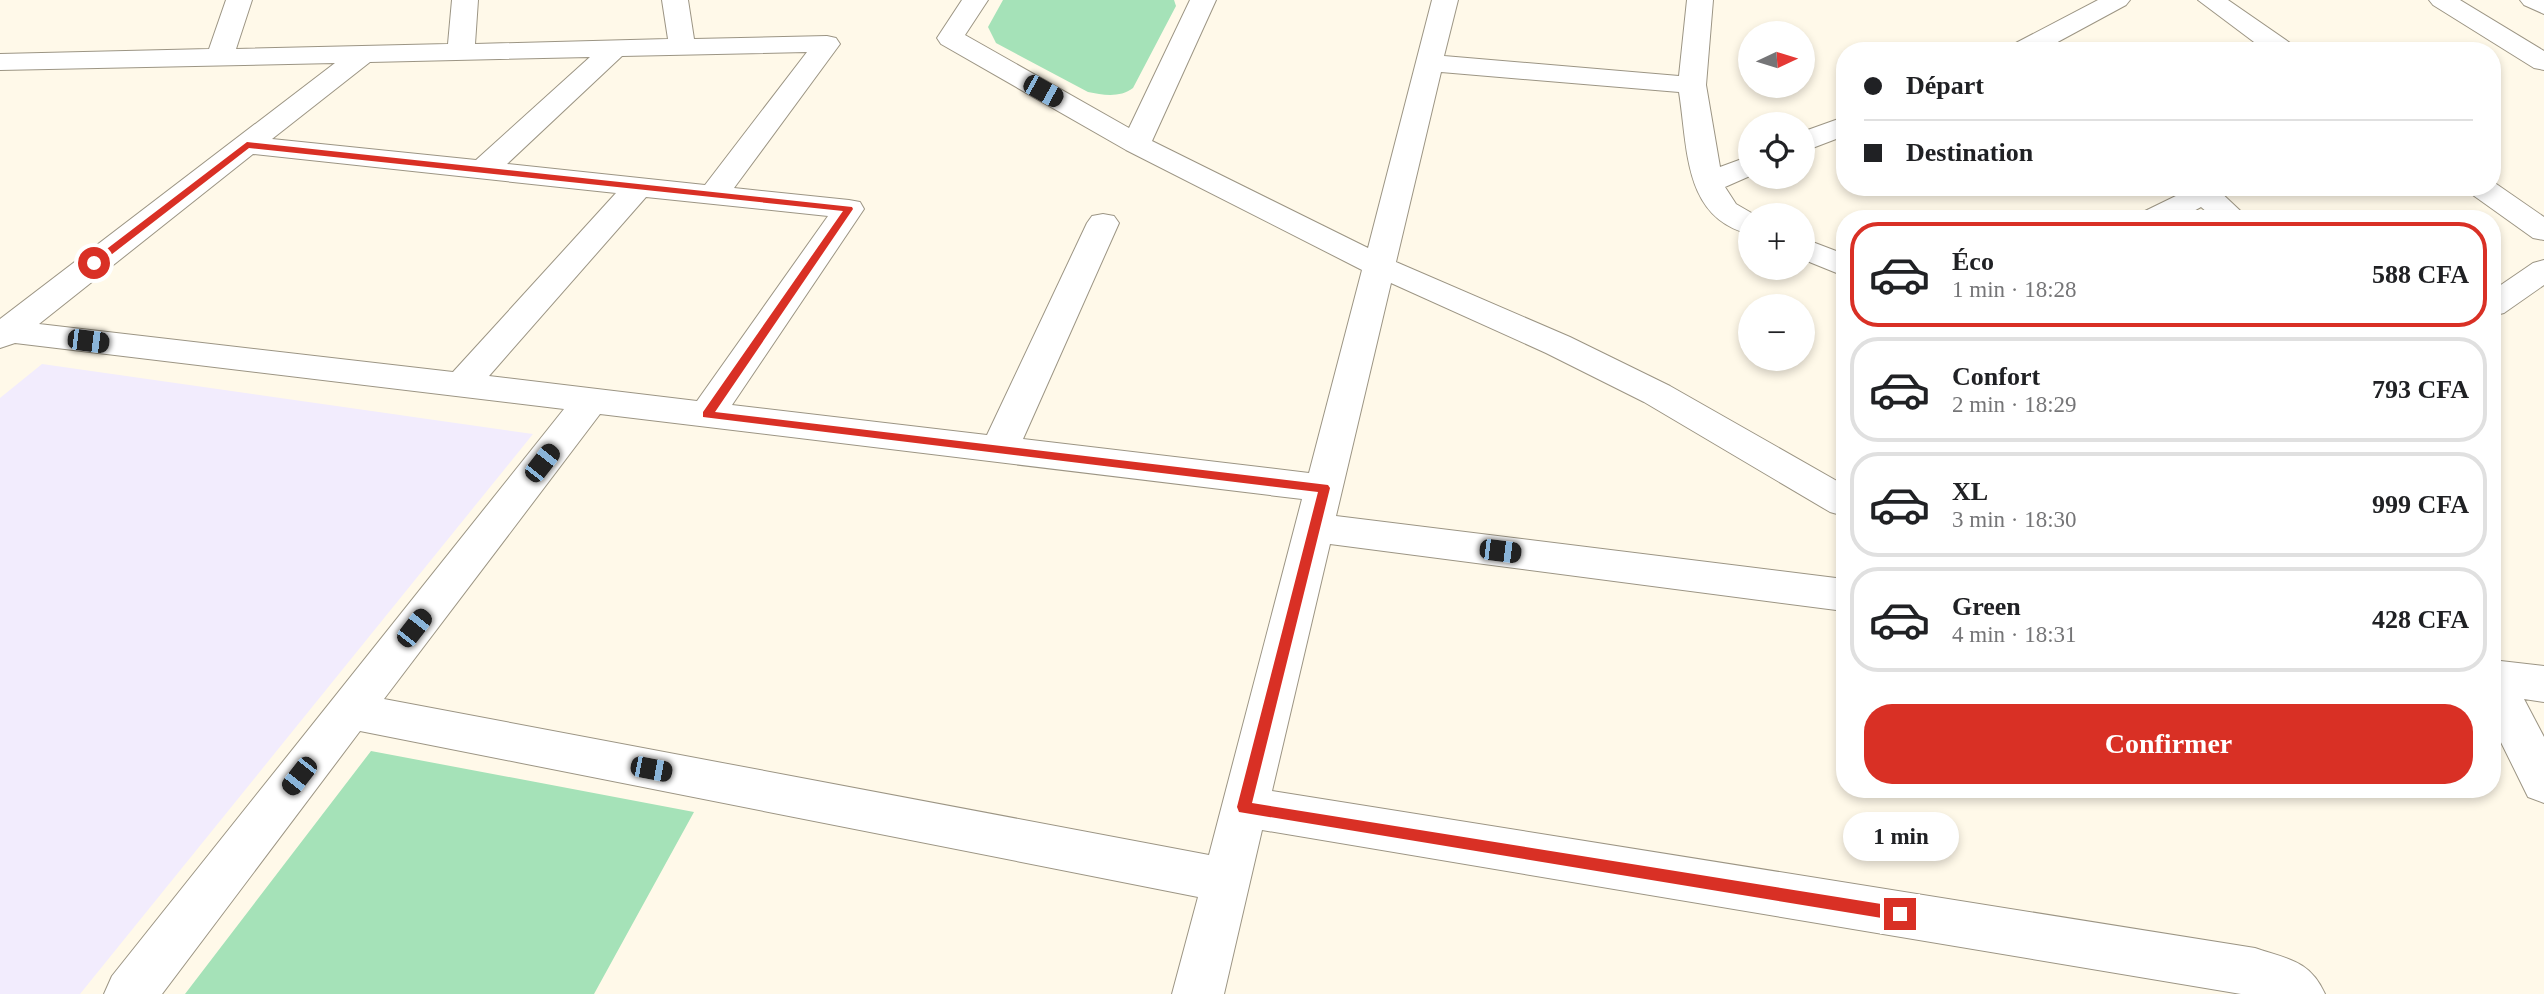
<!DOCTYPE html>
<html lang="fr">
<meta charset="utf-8">
<style>
body{margin:0;font-family:"Times New Roman",serif;background:#f6f6f6;color:#202124;height:100vh;display:flex;flex-direction:column;font-size:26px;white-space:nowrap}
*{box-sizing:border-box;margin:0}
p{font-size:23px;color:#757577}
.icon{flex:none;width:38px;height:38px;fill:none;stroke:currentColor;stroke-width:2;stroke-linecap:round;stroke-linejoin:round}
.map{position:relative;flex:1;overflow:hidden}
.side{position:absolute;left:1836px;top:210px;width:665px;height:588px;display:flex;flex-direction:column;background:#fff;border-radius:28px;box-shadow:0 4px 10px #0003}
.side>*{flex:none}
.banner{position:absolute;left:1836px;top:42px;width:665px;height:154px;border-radius:28px;box-shadow:0 4px 10px #0003;display:grid;align-content:center;height:154px;padding:0 28px;background:#fff}
.needle{width:46px;rotate:86deg}
.tools{position:absolute;left:1738px;top:21px;display:grid;gap:14px}
.tools a{display:grid;place-items:center;width:77px;height:77px;border-radius:50%;background:#fff;box-shadow:0 4px 10px #0003;font-size:35px}
.end{position:absolute;width:32px;height:32px;margin:-16px;border:9px solid #d93025;background:#fff;box-shadow:0 0 0 4px #fff}
.from{border-radius:50%}
.bubble{position:absolute;height:49px;border-radius:24px;background:#fff;box-shadow:0 4px 10px #0003;font-size:23px;font-weight:700;line-height:49px;text-align:center}
.car{position:absolute;width:21px;height:42px;margin:-21px -10px;border-radius:9px;box-shadow:0 0 5px 2px #0007;background:linear-gradient(#222 24%,#8ab4d8 0 40%,#222 0 76%,#8ab4d8 0 86%,#222 0)}
.banner b{display:flex;align-items:center;gap:24px;height:66px;font-size:26px}
.banner b+b{border-top:2px solid #e0e0e0}
.banner i{width:18px;height:18px;background:#202124}
ul{padding:12px 0 0;list-style:none}
li{display:flex;align-items:center;gap:21px;height:105px;margin:0 14px 10px;padding:0 14px;border:4px solid #e0e0e0;border-radius:28px}
li div{flex:1}
li b{display:block;font-size:26px}
li em{font-style:normal;font-weight:700}
li.current{border-color:#d93025}
li>.icon{width:63px;height:63px;stroke-width:1.5}
.action{display:flex;gap:14px;margin-top:auto;padding:14px 28px}
.action a{flex:1;height:80px;border-radius:28px;background:#d93025;color:#fff;font-size:28px;font-weight:700;line-height:80px;text-align:center}
.map>svg:first-child{display:block}
.education{fill:#f2ecfd}
.green{fill:#a5e2b8}
.lines{fill:none;stroke-linecap:round;stroke-linejoin:round}
.minor-casing{stroke:#9c9584;stroke-width:2}
.minor{fill:#fff;fill-rule:evenodd}
.route{fill:#d93025}
</style>
<div class="map">
<svg width="2544" height="994" viewBox="0 0 2544 994">
<rect width="100%" height="100%" fill="#fff9e9"/>
<path class="education" d="M42,364l491,70 -453,560h-80v-596z"/>
<path class="green" d="M1003,0h171l2,6 -43,82c-13,10 -30,7 -45,4l-92,-49 -8,-16z
M371,751l323,61 -100,182h-409z"/>
<g class="lines">
<g class="minor-casing">
<path id="minor" d="M226,0h26l-16,49 212,-5 4,-44h26l-3,44 193,-5 -6,-39h26l6,39 133,-3 9,2 4,6 -106,144 115,12 11,2 4,7 -132,196 255,30 100,-212 5,-7 11,-2 11,2 5,7 -96,216 286,34 53,-203 -236,-120 -185,-106 -4,-6 25,-38h26l-23,35 164,93 61,-128h26l-64,141 216,107 64,-248h26l-14,56 235,20 8,-76h26l-7,85 14,82 30,-11v20l-25,11 11,17 19,11h-5v19c-67,-16 -62,-86 -71,-142l-238,-20 -45,190 174,75 100,49 174,99v31l-14,-4 -186,-110 -98,-49 -155,-70 -55,233 508,63v32l-514,-67 -58,247 983,157c32,11 55,12 70,46h-84l-979,-164 -38,164h-52l26,-97 -838,-166 -198,263h-58l8,-18 452,-567 -549,-66 -15,5v-29l335,-256 -335,7v-16l209,-5zM807,52l-102,133 -198,-21 115,-108zM590,57l-114,103 -204,-21 98,-77zM253,154l363,39 -163,179 -414,-48zM646,197l182,19 -131,185 -208,-25zM600,414l702,85 -93,356 -825,-156z
M2098,0h32l-4,5 -85,46h-33l4,-6z
M2198,0h30l65,45 4,6h-31z
M2429,0h31l84,51v19l-10,-2 -101,-63z
M2520,0h24v14l-20,-9z
M1844,117v19l-42,16v-20z
M2492,181l52,36v23l-11,-2 -63,-45 -4,-6h26z
M2181,187h34l34,32h-34l-14,-12 -22,12h-40l4,-7 41,-20z
M1802,238l42,16v22l-42,-17z
M2544,260v25l-40,28 -12,3v-25l41,-28z
M2492,660l52,6v36l-20,-3 20,38v66l-16,-6 -36,-73z"/>
</g>
<use href="#minor" class="minor"/>
</g>
<path class="route" d="M247,142l605,65 1,2 -138,203 613,73 2,3 -78,315 648,104 7,7 -2,5 -5,2 -661,-109 -2,-5 81,-315 -615,-75v-5l140,-201 -594,-63 -151,117h-7v-4z"/>
</svg>
<div class="tools">
<a><svg class="needle" viewBox="-14 -14 28 28"><path d="M0-13l5 13h-10z" fill="#e53935"/><path d="M0 13l5-13h-10z" fill="#757577"/></svg></a>
<a><svg class="icon" aria-label="locate" viewBox="0 0 24 24"><circle cx="12" cy="12" r="6"/><path d="M12 2v4M12 18v4M2 12h4M18 12h4"/></svg></a>
<a>+</a>
<a>−</a>
</div>
<i class="end from" style="left:94px;top:263px"></i>
<i class="end" style="left:1900px;top:914px"></i>
<div class="bubble" style="left:1843px;top:812px;width:116px">1 min</div>
<i class="car" style="left:1043px;top:91px;rotate:119deg"></i>
<i class="car" style="left:88px;top:341px;rotate:97deg"></i>
<i class="car" style="left:542px;top:463px;rotate:38deg"></i>
<i class="car" style="left:1500px;top:551px;rotate:97deg"></i>
<i class="car" style="left:414px;top:628px;rotate:38deg"></i>
<i class="car" style="left:651px;top:769px;rotate:101deg"></i>
<i class="car" style="left:299px;top:776px;rotate:218deg"></i>
<div class="banner">
<b><i class="from"></i>Départ</b>
<b><i></i>Destination</b>
</div>
<section class="side">
<ul>
<li class="current"><svg class="icon" aria-label="car" viewBox="0 0 24 24"><path d="M5 17H2v-5l4-1 3-4h7l3 4 3 1v5h-3M9 17h6M6 11h13"/><circle cx="7" cy="17" r="2"/><circle cx="17" cy="17" r="2"/></svg><div><b>Éco</b><p>1 min · 18:28</p></div><em>588 CFA</em></li>
<li><svg class="icon" aria-label="car" viewBox="0 0 24 24"><path d="M5 17H2v-5l4-1 3-4h7l3 4 3 1v5h-3M9 17h6M6 11h13"/><circle cx="7" cy="17" r="2"/><circle cx="17" cy="17" r="2"/></svg><div><b>Confort</b><p>2 min · 18:29</p></div><em>793 CFA</em></li>
<li><svg class="icon" aria-label="car" viewBox="0 0 24 24"><path d="M5 17H2v-5l4-1 3-4h7l3 4 3 1v5h-3M9 17h6M6 11h13"/><circle cx="7" cy="17" r="2"/><circle cx="17" cy="17" r="2"/></svg><div><b>XL</b><p>3 min · 18:30</p></div><em>999 CFA</em></li>
<li><svg class="icon" aria-label="car" viewBox="0 0 24 24"><path d="M5 17H2v-5l4-1 3-4h7l3 4 3 1v5h-3M9 17h6M6 11h13"/><circle cx="7" cy="17" r="2"/><circle cx="17" cy="17" r="2"/></svg><div><b>Green</b><p>4 min · 18:31</p></div><em>428 CFA</em></li>
</ul>
<div class="action"><a>Confirmer</a></div>
</section>
</div>
